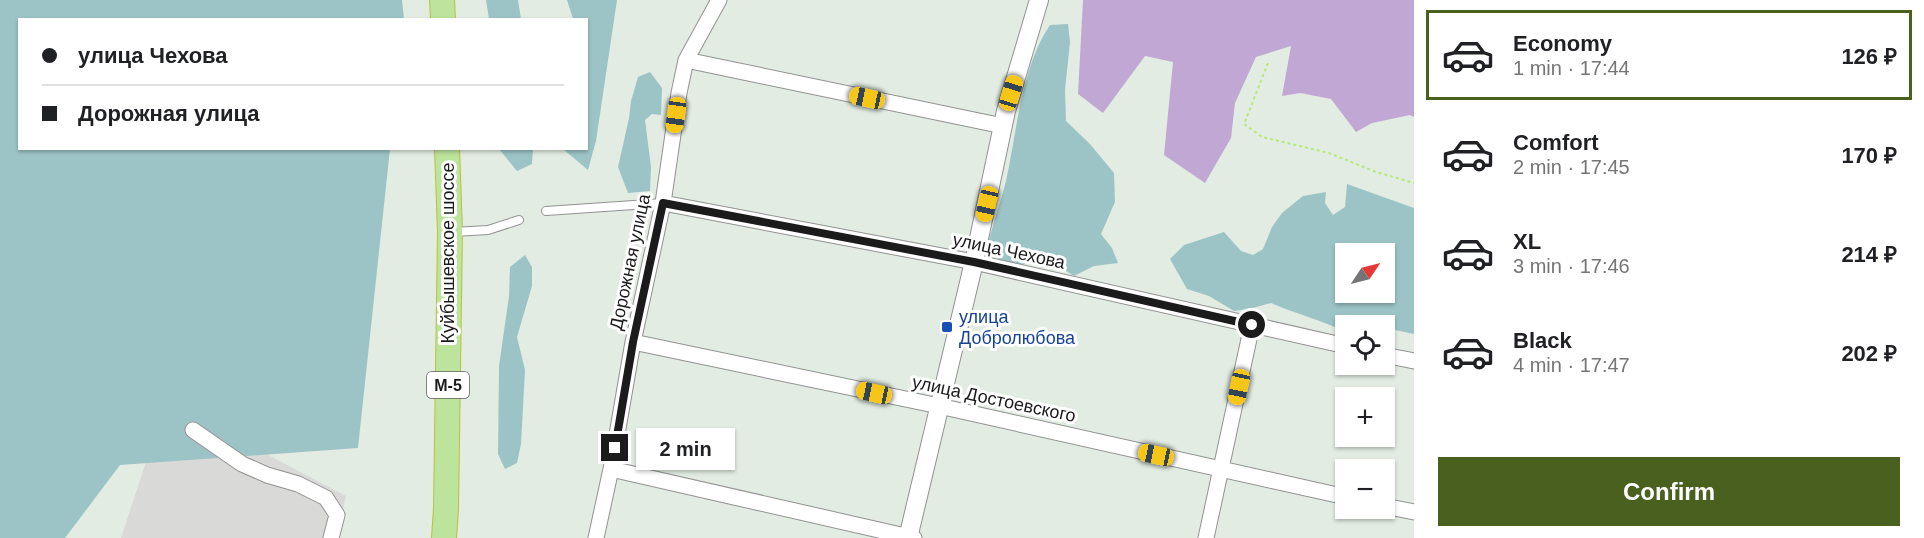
<!DOCTYPE html>
<meta charset="utf-8">
<style>
body{margin:0;font-family:Helvetica,sans-serif;background:#f6f6f6;color:#202124;height:100vh;display:flex;flex-direction:column;font-size:22px;white-space:nowrap}
*{box-sizing:border-box;margin:0}
p{font-size:20px;color:#757577}
.icon{flex:none;width:33px;height:33px;fill:none;stroke:currentColor;stroke-width:2;stroke-linecap:round;stroke-linejoin:round}
.map{position:relative;flex:1;overflow:hidden}
.side{display:flex;flex-direction:column;background:#fff;width:510px}
.side>*{flex:none}
.hud{position:absolute;left:18px;top:18px;width:570px;height:132px;border-radius:0px;box-shadow:0 2px 4px #0004;display:grid;align-content:center;height:132px;padding:0 24px;background:#fff}
.needle{width:39px;rotate:55deg}
.controls{position:absolute;left:1335px;top:243px;display:grid;gap:12px}
.controls a{display:grid;place-items:center;width:60px;height:60px;border-radius:0px;background:#fff;box-shadow:0 2px 4px #0004;font-size:30px}
.end{position:absolute;width:27px;height:27px;margin:-14px;border:8px solid #1b1b1b;background:#fff;box-shadow:0 0 0 3px #fff}
.from{border-radius:50%}
.bubble{position:absolute;height:42px;border-radius:0px;background:#fff;box-shadow:0 2px 4px #0004;font-size:20px;font-weight:700;line-height:42px;text-align:center}
.car{position:absolute;width:18px;height:36px;margin:-18px -9px;border-radius:8px;box-shadow:0 0 4px 2px #0007;background:linear-gradient(#f5c518 24%,#345 0 40%,#f5c518 0 76%,#345 0 86%,#f5c518 0)}
.hud b{display:flex;align-items:center;gap:21px;height:57px;font-size:22px}
.hud b+b{border-top:2px solid #e0e0e0}
.hud i{width:15px;height:15px;background:#202124}
ul{padding:10px 0 0;list-style:none}
li{display:flex;align-items:center;gap:18px;height:90px;margin:0 12px 9px;padding:0 12px;border:3px solid transparent;border-radius:0px}
li div{flex:1}
li b{display:block;font-size:22px}
li em{font-style:normal;font-weight:700}
li.selected{border-color:#49601f}
li>.icon{width:54px;height:54px;stroke-width:1.5}
.button{display:flex;gap:12px;margin-top:auto;padding:12px 24px}
.button a{flex:1;height:69px;border-radius:0px;background:#49601f;color:#fff;font-size:24px;font-weight:700;line-height:69px;text-align:center}
main{display:flex;flex:1;min-height:0}
.map>svg:first-child{display:block}
.residential{fill:#d9d9d8}
.forest{fill:#9cc4c6;fill-rule:evenodd}
.water{fill:#c1a8d4}
.lines{fill:none;stroke-linecap:round;stroke-linejoin:round}
.service-casing{stroke:#929292;stroke-width:10}
.minor-casing{stroke:#929292;stroke-width:17}
.tertiary-casing{stroke:#929292;stroke-width:20}
.trunk-casing{stroke:#bfbf39;stroke-width:26}
.path{stroke:#b6e778;stroke-width:2;stroke-dasharray:3 3;stroke-linecap:butt}
.service{stroke:#fff;stroke-width:8}
.minor{stroke:#fff;stroke-width:15}
.tertiary{stroke:#fff;stroke-width:18}
.trunk{stroke:#bde49c;stroke-width:24}
.route{stroke:#1b1b1b;stroke-width:8}
.transit-dot{fill:#1a4fb4;stroke:#fff;stroke-width:2}
.labels{text-anchor:middle;stroke-width:6;stroke-linejoin:round;paint-order:stroke}
.shield{fill:#fff;stroke:#5f5f5f;stroke-width:1.5}
.shield-label{font-size:16px;font-weight:bold;fill:#1b1b1b}
.street-label{font-size:18px;fill:#1b1b1b;stroke:#fff}
.transit-label{font-size:18px;fill:#164399;stroke:#fff;text-anchor:start}
</style>
<main>
<div class="map">
<svg width="1414" height="538" viewBox="0 0 1414 538">
<rect width="100%" height="100%" fill="#e2ece2"/>
<path class="residential" d="M166,401l180,95 -10,42h-215z"/>
<path class="forest" d="M0,0h402l2,19 -384,1v128l370,1 -32,299 -238,17 -55,73h-65z
M486,0h32l3,19h-32z
M567,0h50l-21,141 -8,29 -25,-21 23,-1v-128l-13,-1z
M1068,24l2,18 -5,48 1,31 24,23 24,29 1,29 -14,32 11,14 6,15 -24,3 -20,10 -17,-11 -13,-12 -21,12 -24,-5 -10,-20c5,-20 12,-39 17,-59 11,-50 15,-113 44,-156z
M650,72l12,16 -1,27 -9,-1 -7,6 6,47 -1,24 -22,2 -10,-26 11,-49 2,-17 7,-24z
M499,149h34l-1,15 -15,7z
M1347,184l67,24v126l-19,-4 -10,1 -1,-5h-38l-1,6c-23,-12 -49,-18 -74,-29l-22,6 -15,2 -25,-15 -22,-7 -17,-30 14,-14 40,-13 17,19 12,4 10,-6 9,-22 10,-14 21,-17 23,-4 -1,11 8,12 12,-8zM1346,254h38v38h-38z
M525,255l7,12v19l-15,51 8,33 -4,74 -4,19 -12,6 -7,-15 1,-88 10,-70 1,-29z"/>
<path class="water" d="M1083,0h331v117l-4,-2 -38,8 -16,9 -25,-33 -31,-6 -18,3 9,-50 -35,11 -21,46 -4,35 -26,45 -41,-28 9,-93 -28,-6 -42,57 -25,-19z"/>
<g class="lines">
<g class="service-casing">
<path id="service" d="M546,211l117,-8
M454,232l34,-2 31,-10"/>
</g>
<g class="minor-casing">
<path id="minor" d="M686,60l317,66
M663,203l311,59 372,84
M633,342l306,64 407,91
M1384,355l30,6
M193,430l49,34 25,11 31,9 28,14 11,17 -6,23
M611,469l303,69
M1384,506l30,6
M596,538l15,-69 22,-127 30,-139 16,-110 7,-33 33,-60
M1206,538l46,-213"/>
</g>
<g class="tertiary-casing">
<path id="tertiary" d="M908,538l66,-276 32,-151 33,-111"/>
</g>
<g class="trunk-casing">
<path id="trunk" d="M442,0l1,20
M444,538l2,-29 4,-277 -3,-84"/>
</g>
<path class="path" d="M1268,63l-24,61 18,13 67,16 47,19 38,11"/>
<use href="#service" class="service"/>
<use href="#minor" class="minor"/>
<use href="#tertiary" class="tertiary"/>
<use href="#trunk" class="trunk"/>
</g>
<g class="lines">
<path class="route" d="M615,448l18,-106 30,-139 311,59 278,63"/>
</g>
<rect class="transit-dot" x="941" y="321" width="12" height="12" rx="3"/>
<g class="labels">
<rect class="shield" x="427" y="372" width="42" height="26" rx="4.5"/>
<g class="shield-label">
<text x="448" y="391">М-5</text>
</g>
<g class="street-label">
<text transform="translate(1009 251) rotate(12)" y="6">улица Чехова</text>
<text transform="translate(448 253) rotate(-90)" y="6">Куйбышевское шоссе</text>
<text transform="translate(630 262) rotate(-78)" y="6">Дорожная улица</text>
<text transform="translate(994 399) rotate(12)" y="6">улица Достоевского</text>
</g>
<g class="transit-label">
<text x="959" y="323">улица<tspan x="959" dy="21">Добролюбова</tspan></text>
</g>
</g>
</svg>
<div class="controls">
<a><svg class="needle" viewBox="-14 -14 28 28"><path d="M0-13l5 13h-10z" fill="#e53935"/><path d="M0 13l5-13h-10z" fill="#757577"/></svg></a>
<a><svg class="icon" aria-label="locate" viewBox="0 0 24 24"><circle cx="12" cy="12" r="6"/><path d="M12 2v4M12 18v4M2 12h4M18 12h4"/></svg></a>
<a>+</a>
<a>−</a>
</div>
<i class="end from" style="left:1252px;top:325px"></i>
<i class="end" style="left:615px;top:448px"></i>
<div class="bubble" style="left:636px;top:428px;width:99px">2 min</div>
<i class="car" style="left:1011px;top:93px;rotate:17deg"></i>
<i class="car" style="left:867px;top:98px;rotate:282deg"></i>
<i class="car" style="left:676px;top:115px;rotate:188deg"></i>
<i class="car" style="left:987px;top:204px;rotate:193deg"></i>
<i class="car" style="left:1239px;top:387px;rotate:192deg"></i>
<i class="car" style="left:874px;top:393px;rotate:282deg"></i>
<i class="car" style="left:1156px;top:455px;rotate:282deg"></i>
<div class="hud">
<b><i class="from"></i>улица Чехова</b>
<b><i></i>Дорожная улица</b>
</div>
</div>
<section class="side">
<ul>
<li class="selected"><svg class="icon" aria-label="car" viewBox="0 0 24 24"><path d="M5 17H2v-5l4-1 3-4h7l3 4 3 1v5h-3M9 17h6M6 11h13"/><circle cx="7" cy="17" r="2"/><circle cx="17" cy="17" r="2"/></svg><div><b>Economy</b><p>1 min · 17:44</p></div><em>126 ₽</em></li>
<li><svg class="icon" aria-label="car" viewBox="0 0 24 24"><path d="M5 17H2v-5l4-1 3-4h7l3 4 3 1v5h-3M9 17h6M6 11h13"/><circle cx="7" cy="17" r="2"/><circle cx="17" cy="17" r="2"/></svg><div><b>Comfort</b><p>2 min · 17:45</p></div><em>170 ₽</em></li>
<li><svg class="icon" aria-label="car" viewBox="0 0 24 24"><path d="M5 17H2v-5l4-1 3-4h7l3 4 3 1v5h-3M9 17h6M6 11h13"/><circle cx="7" cy="17" r="2"/><circle cx="17" cy="17" r="2"/></svg><div><b>XL</b><p>3 min · 17:46</p></div><em>214 ₽</em></li>
<li><svg class="icon" aria-label="car" viewBox="0 0 24 24"><path d="M5 17H2v-5l4-1 3-4h7l3 4 3 1v5h-3M9 17h6M6 11h13"/><circle cx="7" cy="17" r="2"/><circle cx="17" cy="17" r="2"/></svg><div><b>Black</b><p>4 min · 17:47</p></div><em>202 ₽</em></li>
</ul>
<div class="button"><a>Confirm</a></div>
</section>
</main>
